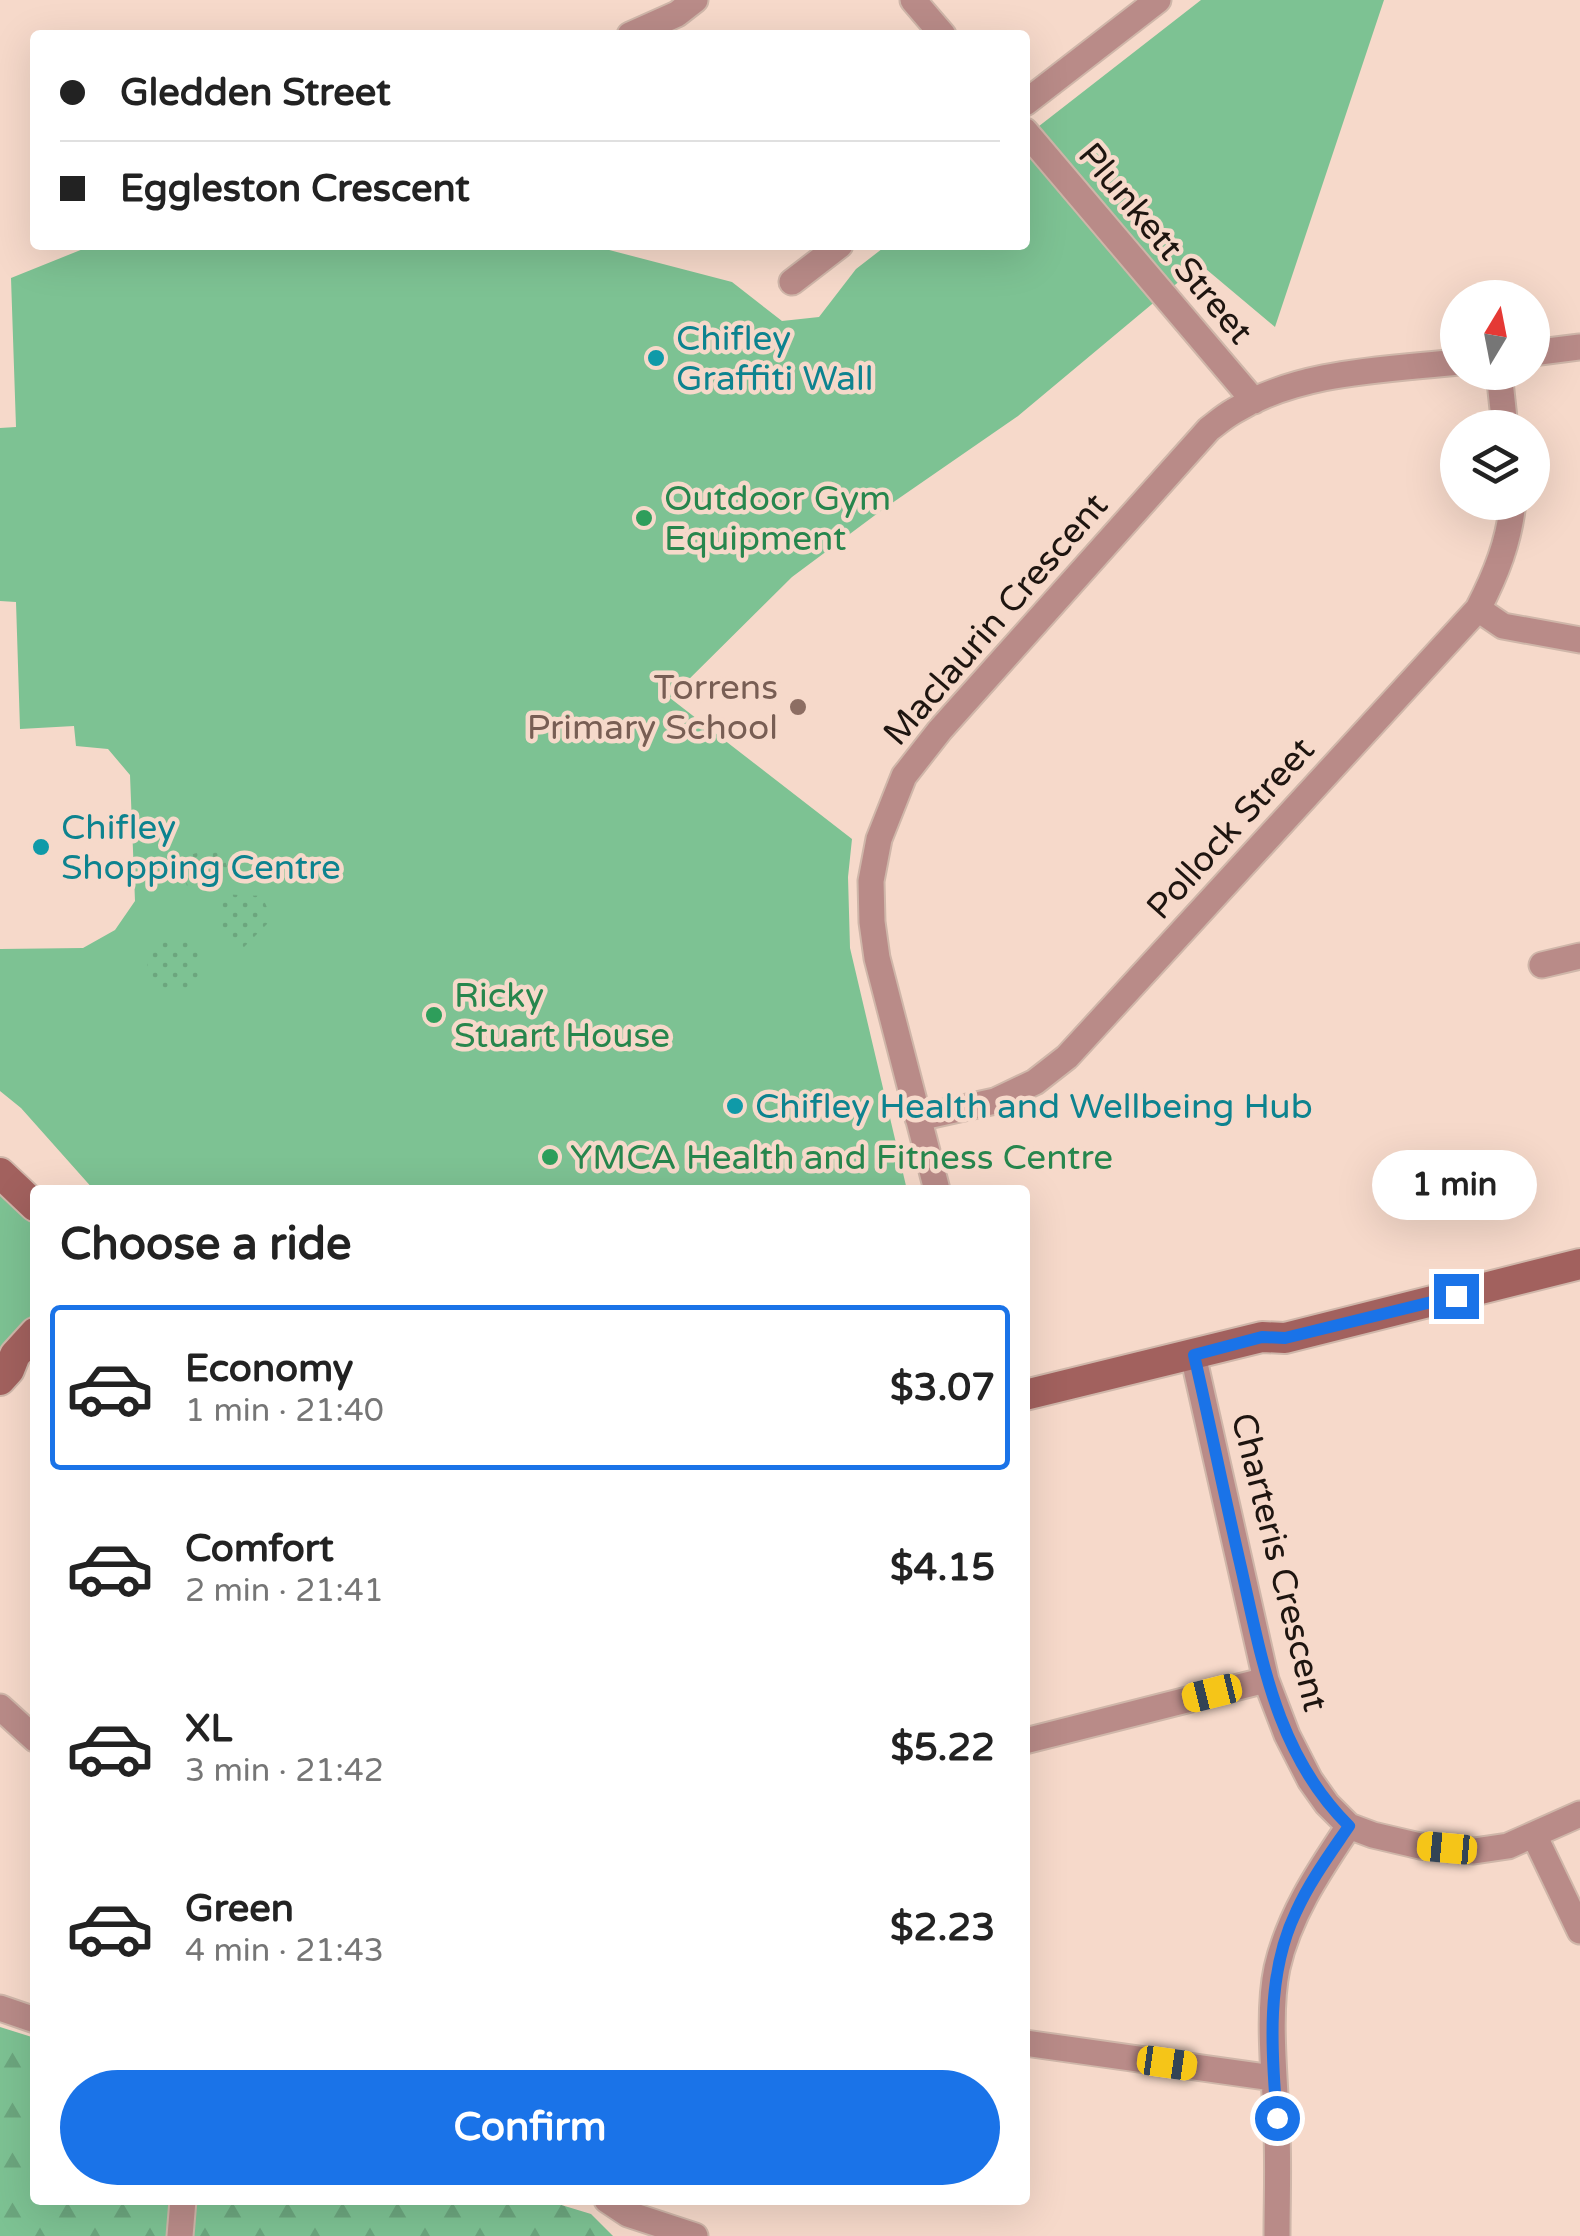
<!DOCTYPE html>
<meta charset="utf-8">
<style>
body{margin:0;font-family:"Varela Round",sans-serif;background:#f6f6f6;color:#222;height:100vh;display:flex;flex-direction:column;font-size:38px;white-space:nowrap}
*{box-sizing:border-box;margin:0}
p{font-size:32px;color:#767676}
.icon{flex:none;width:55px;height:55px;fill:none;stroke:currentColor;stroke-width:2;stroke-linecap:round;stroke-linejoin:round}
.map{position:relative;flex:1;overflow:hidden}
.panel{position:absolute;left:30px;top:1185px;width:1000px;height:1020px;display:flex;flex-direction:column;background:#fff;border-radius:10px;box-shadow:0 10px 40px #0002}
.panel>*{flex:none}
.banner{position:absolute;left:30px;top:30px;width:1000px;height:220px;border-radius:10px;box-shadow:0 10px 40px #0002;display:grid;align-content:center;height:220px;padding:0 30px;background:#fff}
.needle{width:65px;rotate:10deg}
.fabs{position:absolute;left:1440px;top:280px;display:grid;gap:20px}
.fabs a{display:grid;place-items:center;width:110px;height:110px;border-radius:50%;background:#fff;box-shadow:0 10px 40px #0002;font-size:50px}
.end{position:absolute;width:45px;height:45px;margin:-22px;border:12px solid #1a73e8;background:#fff;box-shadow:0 0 0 5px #fff}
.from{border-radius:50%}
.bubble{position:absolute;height:70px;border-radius:35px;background:#fff;box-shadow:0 10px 40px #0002;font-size:32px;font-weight:700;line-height:70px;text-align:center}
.car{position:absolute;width:30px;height:60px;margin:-30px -15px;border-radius:12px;box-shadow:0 0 8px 2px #0007;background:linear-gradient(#f5c518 24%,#345 0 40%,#f5c518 0 76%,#345 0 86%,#f5c518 0)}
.banner b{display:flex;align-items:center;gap:35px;height:95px;font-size:38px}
.banner b+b{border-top:2px solid #e0e0e0}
.banner i{width:25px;height:25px;background:#222}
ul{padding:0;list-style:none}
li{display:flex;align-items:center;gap:30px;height:165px;margin:0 20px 15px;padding:0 10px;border:5px solid transparent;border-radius:10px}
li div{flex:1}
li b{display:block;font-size:38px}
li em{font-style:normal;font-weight:700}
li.on{border-color:#1a73e8}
li>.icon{width:90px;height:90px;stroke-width:1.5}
h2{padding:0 30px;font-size:45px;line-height:120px}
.cta{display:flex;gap:20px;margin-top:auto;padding:20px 30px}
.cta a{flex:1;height:115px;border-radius:60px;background:#1a73e8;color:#fff;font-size:40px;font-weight:700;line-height:115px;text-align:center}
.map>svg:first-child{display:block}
.grass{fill:#7dc293}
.forest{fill:url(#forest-firs)}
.park{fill:url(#park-dots)}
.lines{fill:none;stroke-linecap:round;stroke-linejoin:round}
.street-casing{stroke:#cfb6a9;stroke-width:29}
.secondary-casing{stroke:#cfb6a9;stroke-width:34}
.street{stroke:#b98b88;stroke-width:25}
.secondary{stroke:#a2615e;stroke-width:30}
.route{stroke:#1a73e8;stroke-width:12}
.culture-dot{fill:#0f9aa8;stroke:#f6d9ca;stroke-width:4}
.leisure-dot{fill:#2e9e5b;stroke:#f6d9ca;stroke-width:4}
.education-dot{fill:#8d6e63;stroke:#f6d9ca;stroke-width:4}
.labels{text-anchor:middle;stroke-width:9;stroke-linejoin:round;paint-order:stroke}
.street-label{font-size:35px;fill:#1e1510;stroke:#f6d9ca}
.culture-label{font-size:35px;fill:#0d838f;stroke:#f6d9ca;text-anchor:start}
.leisure-label{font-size:35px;fill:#27864d;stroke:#f6d9ca;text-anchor:start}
.education-label{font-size:35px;fill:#785e54;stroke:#f6d9ca;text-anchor:end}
</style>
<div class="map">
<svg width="1580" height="2236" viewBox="0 0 1580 2236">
<defs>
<pattern id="forest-firs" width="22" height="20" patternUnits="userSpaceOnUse" patternTransform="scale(2.5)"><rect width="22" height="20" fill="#7dc293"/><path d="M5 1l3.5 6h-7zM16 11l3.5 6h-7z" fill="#6ca67e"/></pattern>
<pattern id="park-dots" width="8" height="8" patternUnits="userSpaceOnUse" patternTransform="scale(2.5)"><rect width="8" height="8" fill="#7dc293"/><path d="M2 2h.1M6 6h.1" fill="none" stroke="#6ca67e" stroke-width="1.8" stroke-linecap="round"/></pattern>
</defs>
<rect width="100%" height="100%" fill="#f6d9ca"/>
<path class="grass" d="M1201,0h183l-109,327 -75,-63 -182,152 -136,94 -90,67 -122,121 182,141 -4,38 2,71 57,242h-813l-73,-82 -21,-17v-142l83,-1 32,-18 20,-29 -5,-126 -22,-26 -32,-3 -2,-20 -54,3 -4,-127 -16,-1v-173l16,-1 -5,-149 82,-33h497l142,37 50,39 37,-4 37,-48 31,-24h138v-108z
M0,1194l35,32v84l-35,45z"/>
<path class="forest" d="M0,2027l35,11v162h510l46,14 22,22h-613z"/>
<path class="park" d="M221,846l8,28 -42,12 -8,-28z
M220,894l42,2 10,23 -30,30c-11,-7 -20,-13 -23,-26l5,-2z
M147 965a27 27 0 1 1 54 0a27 27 0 1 1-54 0Z"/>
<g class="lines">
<g class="street-casing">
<path id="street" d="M913,0l30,35
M630,35l47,-21 18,-14
M1025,103l133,-103
M1025,131l229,270
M792,282l48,-37
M1532,353l48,-6
M1499,372l6,56
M1478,609l25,17 77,14
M1542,965l38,-9
M918,1118l77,-17 40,-19 32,-25 411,-448c18,-35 31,-67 35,-107
M937,1190l-60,-232 -5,-36 -1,-41 8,-42 25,-63 36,-46 269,-301c8,-6 16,-13 25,-18 66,-40 149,-41 224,-49
M1193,1355l73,325 21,55 23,45 17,24 22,22 24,9 47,11 54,5 34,-5 72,-32
M0,1707l35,32
M1025,1741l241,-61
M1534,1835l46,96
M0,2008l35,12
M1025,2043l248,35
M607,2200l21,14 67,22
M180,2236l3,-36
M1277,2236c0,-41 2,-82 -1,-122 -2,-44 -8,-104 1,-146 12,-53 42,-97 72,-142"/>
</g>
<g class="secondary-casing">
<path id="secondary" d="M0,1173l35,33
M0,1380l9,-10 6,-15 20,-22
M1025,1395l237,-58 23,1 295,-74"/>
</g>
<use href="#street" class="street"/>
<use href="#secondary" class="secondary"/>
</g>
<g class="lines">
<path class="route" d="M1277,2118c-6,-68 -11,-144 19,-206 14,-31 34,-58 53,-86 -73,-72 -87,-167 -109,-263 -16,-69 -30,-139 -46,-208l68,-18 23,1 171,-42"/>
</g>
<g class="culture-dot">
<circle cx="656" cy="358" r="10"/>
<circle cx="41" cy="847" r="10"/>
<circle cx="735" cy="1106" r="10"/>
</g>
<g class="leisure-dot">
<circle cx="644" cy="518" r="10"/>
<circle cx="434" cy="1015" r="10"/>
<circle cx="550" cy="1157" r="10"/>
</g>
<circle class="education-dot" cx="798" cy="707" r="10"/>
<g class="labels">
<g class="street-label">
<text transform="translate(1166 243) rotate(50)" y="12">Plunkett Street</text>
<text transform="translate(995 619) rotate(-49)" y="12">Maclaurin Crescent</text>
<text transform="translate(1230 828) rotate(-48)" y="12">Pollock Street</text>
<text transform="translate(1280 1562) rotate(76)" y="12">Charteris Crescent</text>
</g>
<g class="culture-label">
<text x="676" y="350">Chifley<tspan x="676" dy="40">Graffiti Wall</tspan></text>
<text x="61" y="839">Chifley<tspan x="61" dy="40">Shopping Centre</tspan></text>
<text x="755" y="1118">Chifley Health and Wellbeing Hub</text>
</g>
<g class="leisure-label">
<text x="664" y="510">Outdoor Gym<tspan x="664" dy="40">Equipment</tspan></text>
<text x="454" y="1007">Ricky<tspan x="454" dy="40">Stuart House</tspan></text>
<text x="570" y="1169">YMCA Health and Fitness Centre</text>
</g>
<g class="education-label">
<text x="778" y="699">Torrens<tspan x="778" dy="40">Primary School</tspan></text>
</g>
</g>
</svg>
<div class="fabs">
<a><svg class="needle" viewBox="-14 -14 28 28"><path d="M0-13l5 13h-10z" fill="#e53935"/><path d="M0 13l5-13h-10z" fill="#767676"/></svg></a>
<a><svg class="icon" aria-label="layers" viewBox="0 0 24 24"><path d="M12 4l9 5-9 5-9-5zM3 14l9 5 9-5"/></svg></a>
</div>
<i class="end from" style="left:1277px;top:2118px"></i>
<i class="end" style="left:1456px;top:1296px"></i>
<div class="bubble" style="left:1372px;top:1150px;width:165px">1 min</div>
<i class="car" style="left:1212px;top:1693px;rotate:256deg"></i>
<i class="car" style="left:1447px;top:1848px;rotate:275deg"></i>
<i class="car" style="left:1167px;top:2063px;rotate:98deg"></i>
<div class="banner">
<b><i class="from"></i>Gledden Street</b>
<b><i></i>Eggleston Crescent</b>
</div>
<section class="panel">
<h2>Choose a ride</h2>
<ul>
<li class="on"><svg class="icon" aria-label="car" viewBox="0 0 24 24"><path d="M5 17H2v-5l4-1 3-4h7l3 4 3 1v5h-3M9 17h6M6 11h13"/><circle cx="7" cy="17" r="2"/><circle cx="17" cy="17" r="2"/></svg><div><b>Economy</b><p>1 min · 21:40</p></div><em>$3.07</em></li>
<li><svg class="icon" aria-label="car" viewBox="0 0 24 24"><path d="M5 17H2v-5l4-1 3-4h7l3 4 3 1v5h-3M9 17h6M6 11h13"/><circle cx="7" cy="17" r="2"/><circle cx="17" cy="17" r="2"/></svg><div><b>Comfort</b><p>2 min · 21:41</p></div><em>$4.15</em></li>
<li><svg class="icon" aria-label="car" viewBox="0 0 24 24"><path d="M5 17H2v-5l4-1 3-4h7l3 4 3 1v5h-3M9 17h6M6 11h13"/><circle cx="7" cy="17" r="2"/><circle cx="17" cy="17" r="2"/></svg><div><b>XL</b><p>3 min · 21:42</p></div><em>$5.22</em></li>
<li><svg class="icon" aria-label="car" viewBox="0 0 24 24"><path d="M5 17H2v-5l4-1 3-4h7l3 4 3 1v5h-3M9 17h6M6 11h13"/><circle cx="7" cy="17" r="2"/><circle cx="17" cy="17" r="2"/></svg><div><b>Green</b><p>4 min · 21:43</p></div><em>$2.23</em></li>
</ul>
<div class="cta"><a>Confirm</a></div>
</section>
</div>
